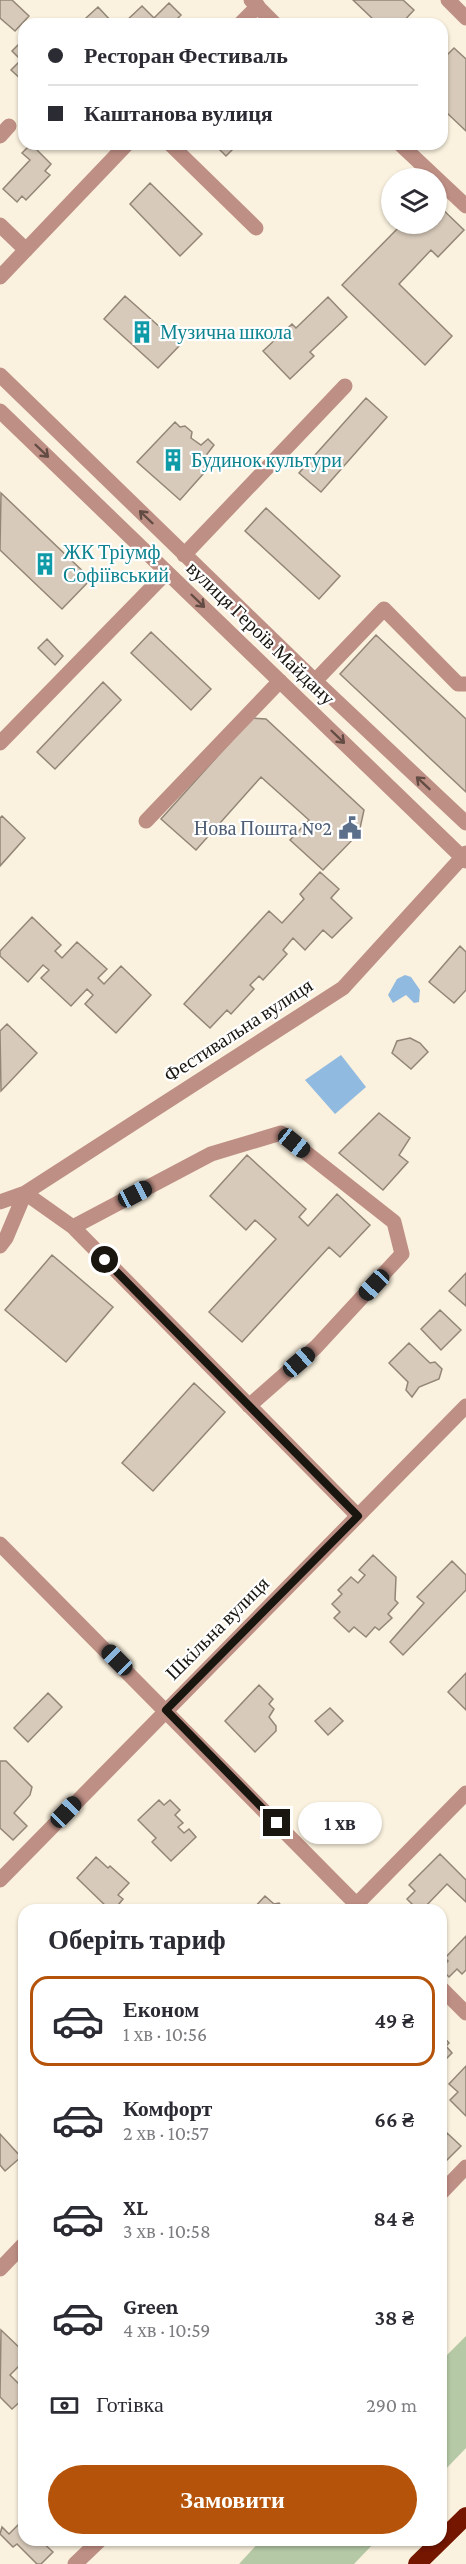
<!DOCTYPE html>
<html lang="uk">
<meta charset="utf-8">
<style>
body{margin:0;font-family:"Crimson Pro",serif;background:#f2f2f3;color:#2b2b33;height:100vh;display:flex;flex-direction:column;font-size:22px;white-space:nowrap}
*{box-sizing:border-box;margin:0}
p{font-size:20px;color:#7c7c81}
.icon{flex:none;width:33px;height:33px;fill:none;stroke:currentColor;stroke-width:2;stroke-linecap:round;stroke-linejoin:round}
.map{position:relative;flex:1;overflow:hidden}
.side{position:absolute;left:18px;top:1904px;width:429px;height:642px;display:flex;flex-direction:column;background:#fff;border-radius:18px;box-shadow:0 2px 4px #0004}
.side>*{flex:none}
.banner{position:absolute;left:18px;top:18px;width:430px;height:132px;border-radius:18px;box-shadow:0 2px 4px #0004;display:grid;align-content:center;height:132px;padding:0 30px;background:#fff}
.controls{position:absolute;left:381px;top:168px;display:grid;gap:12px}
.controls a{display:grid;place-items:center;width:66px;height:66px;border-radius:50%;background:#fff;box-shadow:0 2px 4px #0004;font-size:30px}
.end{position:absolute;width:27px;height:27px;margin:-14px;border:8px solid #19160f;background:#fff;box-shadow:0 0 0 3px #fff}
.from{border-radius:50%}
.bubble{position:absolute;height:42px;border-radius:21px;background:#fff;box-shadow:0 2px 4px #0004;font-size:20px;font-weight:600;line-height:42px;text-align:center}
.car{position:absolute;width:18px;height:36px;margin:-18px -9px;border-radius:8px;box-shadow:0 0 4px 2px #0007;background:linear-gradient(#222 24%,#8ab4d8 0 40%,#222 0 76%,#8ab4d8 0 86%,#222 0)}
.banner b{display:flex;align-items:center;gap:21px;height:57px;font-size:22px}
.banner b+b{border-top:2px solid #e1e1e2}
.banner i{width:15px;height:15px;background:#2b2b33}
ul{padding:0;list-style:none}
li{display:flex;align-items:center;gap:18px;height:90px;margin:0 12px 9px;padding:0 18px;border:3px solid transparent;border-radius:18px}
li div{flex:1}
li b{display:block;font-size:22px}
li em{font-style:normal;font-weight:600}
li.selected{border-color:#b45309}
li>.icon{width:54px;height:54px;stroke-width:1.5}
h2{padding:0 30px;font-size:27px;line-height:72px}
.pay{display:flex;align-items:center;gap:15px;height:66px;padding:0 30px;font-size:22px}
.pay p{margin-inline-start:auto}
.action{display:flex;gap:12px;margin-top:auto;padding:12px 30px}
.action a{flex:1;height:69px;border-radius:36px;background:#b45309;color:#fff;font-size:24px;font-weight:600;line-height:69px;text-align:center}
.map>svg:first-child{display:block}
.green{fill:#b5c9a6}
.water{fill:#91bae1}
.building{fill:#d7caba;stroke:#938677;stroke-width:1.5}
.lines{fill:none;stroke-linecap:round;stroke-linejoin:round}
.minor{stroke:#be8f84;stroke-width:15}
.highway{stroke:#741600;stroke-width:18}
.oneway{stroke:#634c44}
.route{stroke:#19160f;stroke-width:8}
.labels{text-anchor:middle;stroke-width:4.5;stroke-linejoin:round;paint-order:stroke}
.culture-label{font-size:20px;fill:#0d838f;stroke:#fff;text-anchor:start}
.street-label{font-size:20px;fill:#19160f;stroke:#fff}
.service-label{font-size:20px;fill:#4e5e75;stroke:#fff;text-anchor:end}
</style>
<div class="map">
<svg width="466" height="2564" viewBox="0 0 466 2564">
<rect width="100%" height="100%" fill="#faf1de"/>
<path class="green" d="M466,2336v112l-25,26v-113z
M261,2540h116l-23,24h-115z"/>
<path class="water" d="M405,975l6,2 9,13 -1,12 -5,1 -8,-8 -13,8 -5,-8 9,-16z
M341,1055l25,32 -31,27 -30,-34z"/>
<path class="building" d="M0,0h12l17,16 -14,15 -15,-13z
M353,0h50l11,10 -13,14h-29l3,-3z
M169,3l12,12 -9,9h-49l19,-18 12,12z
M98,7l14,15 -2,2h-18l-6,-6z
M24,39v43l-13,-12 10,-10 -9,-9z
M454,48l12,11v72l-19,-18 -5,5v-58z
M31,144l20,20 -6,7 5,4 -24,25 -4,-4 -5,6 -14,-13 27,-29 -8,-7z
M214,144h24l-12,12z
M150,183l52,51 -22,22 -50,-52z
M436,203l28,27 -26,27 -7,-7 -32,34 53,52 -27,29 -83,-80 60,-61h34z
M125,296l55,49 -22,23 -54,-49z
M328,297l19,20 -37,35 4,4 -24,23 -27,-28 29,-27 4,4z
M366,398l21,19 -66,75 -22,-19z
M175,422l5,5 5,-1 7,6 -1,6 10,7 7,-6 6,6 -10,13 8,6 -32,36 -43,-38z
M1,493l90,86 -29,30 -62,-59z
M266,508l74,68 -21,23 -74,-68z
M151,632l60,57 -20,21 -60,-57z
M376,635l90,84v73l-126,-118z
M47,639l16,17 -8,9 -17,-17z
M103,682l18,18 -66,69 -18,-17z
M252,718l14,1 98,91 -5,23 -36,37 -33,-30 19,-20 -48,-43 -65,73 -35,-31z
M2,816l23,22 -25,28v-48z
M320,872l19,17 -8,9 21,20 -20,20 -9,-8 -18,20 -12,-12 -10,12 4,4 -24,26 -4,-4 -9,9 4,4 -23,25 -4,-4 -17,18 -26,-24 85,-93 13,12 22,-24 -4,-5z
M32,917l29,28 -6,6 7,7 15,-16 30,27 -9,9 6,6 17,-18 30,29 -35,38 -31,-29 8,-9 -6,-6 -16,17 -30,-28 8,-8 -6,-5 -15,17 -28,-26v-5z
M460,946l6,6v38l-12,13 -25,-21z
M7,1024l30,29 -36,38 -1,-60z
M410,1038l10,5 8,9 -17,17 -19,-16 5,-12z
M379,1113l31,25 -11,17 9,7 -25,28 -44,-37z
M247,1155l59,54 -7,8 9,9 29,-32 33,31 -30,32 -11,-10 -87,95 -33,-30 67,-73 -21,-19 -9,10 -36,-34z
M52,1255l61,52 -47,55 -61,-52z
M466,1273v33l-17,-15z
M440,1310l21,20 -20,20 -20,-21z
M409,1343l21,20 5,-1 7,7 -3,10 -20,8 -7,10 -6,-7 2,-8 -19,-19z
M194,1383l31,29 -72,79 -31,-28z
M373,1555l23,22 -1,23 3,3 -10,11 4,4 -13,12 -4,-3 -9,10 -12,-10 -5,5 -15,-14 6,-6 -8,-8 10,-10 -4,-4 13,-13 7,6 7,-8 -6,-5z
M452,1561l14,14v15l-63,65 -13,-13 34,-39 -7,-6z
M466,1673v37l-18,-18z
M259,1685l14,14 -4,5 5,5 -5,8 7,9v5l-21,21 -30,-31z
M48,1693l14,14 -34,35 -14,-14z
M330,1708l13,13 -15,14 -13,-14z
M0,1761h6l26,26 -2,8 -16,18 13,13 -14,14 -13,-12z
M159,1800l5,5 6,-5 10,10 -5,5 8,8 -5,4 6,6 5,-4 7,8 -25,24 -19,-19 4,-4 -18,-18z
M440,1854l26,26v22l-19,-18 -25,26h-4l-11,-11 8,-8 -6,-6z
M96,1857l12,11 2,-2 19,17 -11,12 5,4 -9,11h-4l-33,-32z
M265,1896l9,8 5,-1 6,7h-33z
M466,1936v34l-4,4 -5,-5 -8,8 -8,-8 7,-8 -3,-3z
M441,2034l8,9 -3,3 6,7 -11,11z
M466,2066v50l-16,-16 8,-8 -9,-8z
M447,2133l14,13 -16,16 -4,-4v-18z
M0,2134l21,23 -16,14 -5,-6z
M1,2330l23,22v9l-14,14 14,14v9l-12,11 -12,-12z
M22,2521l2,2v17h16l13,12 -12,12h-4l-20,-20 -4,3 -13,-13 2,-7 7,7z"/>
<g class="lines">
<path class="minor" d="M251,0l24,24
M448,0l18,18
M240,24l18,-18
M0,136l9,-10
M170,144l86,84
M400,144l66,62
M0,225l26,25
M0,277l127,-133
M0,375l315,306 151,142
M0,411l466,450
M184,555l161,-169
M315,681l69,-72 74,75h8
M0,743l167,-171
M146,821l134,-140
M0,1202l25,-9 318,-205 123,-135
M73,1227l138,-73 70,-21 113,89 8,32 -86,93 -67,59
M0,1246l6,-8 19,-45 48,34 285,289
M0,1544l362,366
M0,1880l466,-474
M351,1910l115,-117
M441,1988l25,25
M441,2193l25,-26
M0,2269l24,-25
M75,2564l25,-24"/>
<path class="highway" d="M417,2564l49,-48"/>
</g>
<defs><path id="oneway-shaft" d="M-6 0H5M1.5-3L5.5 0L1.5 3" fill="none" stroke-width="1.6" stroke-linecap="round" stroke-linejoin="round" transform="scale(1.5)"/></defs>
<g class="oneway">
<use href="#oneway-shaft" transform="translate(42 451) rotate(44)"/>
<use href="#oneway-shaft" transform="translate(146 517) rotate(-136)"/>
<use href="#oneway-shaft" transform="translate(198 601) rotate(44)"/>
<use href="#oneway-shaft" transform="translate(338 737) rotate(44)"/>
<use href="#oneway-shaft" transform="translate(423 783) rotate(-137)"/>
</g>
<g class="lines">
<path class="route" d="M105,1260l253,256 -192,194 111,113"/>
</g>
<defs>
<g id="building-bare" transform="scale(1.8)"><path d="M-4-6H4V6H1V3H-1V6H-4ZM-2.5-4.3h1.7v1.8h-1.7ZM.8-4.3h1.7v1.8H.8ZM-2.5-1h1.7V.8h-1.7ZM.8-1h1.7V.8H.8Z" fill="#0f9aa8" stroke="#fff" stroke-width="2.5" paint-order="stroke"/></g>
<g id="civic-bare" transform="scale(1.8)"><path d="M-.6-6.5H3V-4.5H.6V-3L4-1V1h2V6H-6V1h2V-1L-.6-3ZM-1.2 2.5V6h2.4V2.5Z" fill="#5c6f8a" stroke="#fff" stroke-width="2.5" paint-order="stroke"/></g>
</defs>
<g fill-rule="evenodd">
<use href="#building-bare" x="142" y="332"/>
<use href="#building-bare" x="173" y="460"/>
<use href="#building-bare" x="45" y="564"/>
<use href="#civic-bare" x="350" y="828"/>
</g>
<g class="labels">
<g class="culture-label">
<text x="160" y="339">Музична школа</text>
<text x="191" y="467">Будинок культури</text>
<text x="63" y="559">ЖК Тріумф<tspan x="63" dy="23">Софіївський</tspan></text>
</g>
<g class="street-label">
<text transform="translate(261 633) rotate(44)" y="7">вулиця Героїв Майдану</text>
<text transform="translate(238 1030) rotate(-33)" y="7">Фестивальна вулиця</text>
<text transform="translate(217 1628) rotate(-45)" y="7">Шкільна вулиця</text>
</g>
<g class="service-label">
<text x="332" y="835">Нова Пошта №2</text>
</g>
</g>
</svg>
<div class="controls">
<a><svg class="icon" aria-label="layers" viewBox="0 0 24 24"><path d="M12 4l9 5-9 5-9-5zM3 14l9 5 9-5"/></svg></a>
</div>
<i class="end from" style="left:105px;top:1260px"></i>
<i class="end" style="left:277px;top:1823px"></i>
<div class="bubble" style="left:298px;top:1802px;width:84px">1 хв</div>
<i class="car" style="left:294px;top:1143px;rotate:129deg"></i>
<i class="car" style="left:135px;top:1194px;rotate:62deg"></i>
<i class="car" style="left:374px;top:1285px;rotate:223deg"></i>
<i class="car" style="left:299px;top:1362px;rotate:49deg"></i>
<i class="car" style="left:117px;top:1660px;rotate:315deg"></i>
<i class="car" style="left:66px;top:1812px;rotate:44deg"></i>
<div class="banner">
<b><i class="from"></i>Ресторан Фестиваль</b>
<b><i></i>Каштанова вулиця</b>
</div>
<section class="side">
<h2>Оберіть тариф</h2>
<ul>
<li class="selected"><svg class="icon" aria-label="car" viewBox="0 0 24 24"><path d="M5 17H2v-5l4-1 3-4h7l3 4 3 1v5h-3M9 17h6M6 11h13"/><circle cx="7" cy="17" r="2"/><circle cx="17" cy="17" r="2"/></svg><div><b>Економ</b><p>1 хв · 10:56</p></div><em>49 ₴</em></li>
<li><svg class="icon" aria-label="car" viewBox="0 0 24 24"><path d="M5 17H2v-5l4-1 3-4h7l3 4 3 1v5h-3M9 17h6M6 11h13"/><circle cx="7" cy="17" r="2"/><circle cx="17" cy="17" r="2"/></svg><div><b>Комфорт</b><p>2 хв · 10:57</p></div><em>66 ₴</em></li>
<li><svg class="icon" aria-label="car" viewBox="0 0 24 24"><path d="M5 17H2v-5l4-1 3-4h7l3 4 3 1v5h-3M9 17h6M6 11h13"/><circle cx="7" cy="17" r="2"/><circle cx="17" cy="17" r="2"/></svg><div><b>XL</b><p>3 хв · 10:58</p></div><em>84 ₴</em></li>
<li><svg class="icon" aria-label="car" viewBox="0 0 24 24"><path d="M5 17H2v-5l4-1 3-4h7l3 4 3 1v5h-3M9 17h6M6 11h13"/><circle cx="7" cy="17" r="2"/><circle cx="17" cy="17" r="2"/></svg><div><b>Green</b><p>4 хв · 10:59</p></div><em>38 ₴</em></li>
</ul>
<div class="pay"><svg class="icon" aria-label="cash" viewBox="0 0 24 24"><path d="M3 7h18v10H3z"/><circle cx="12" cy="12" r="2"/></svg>Готівка<p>290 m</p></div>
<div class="action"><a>Замовити</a></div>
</section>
</div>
